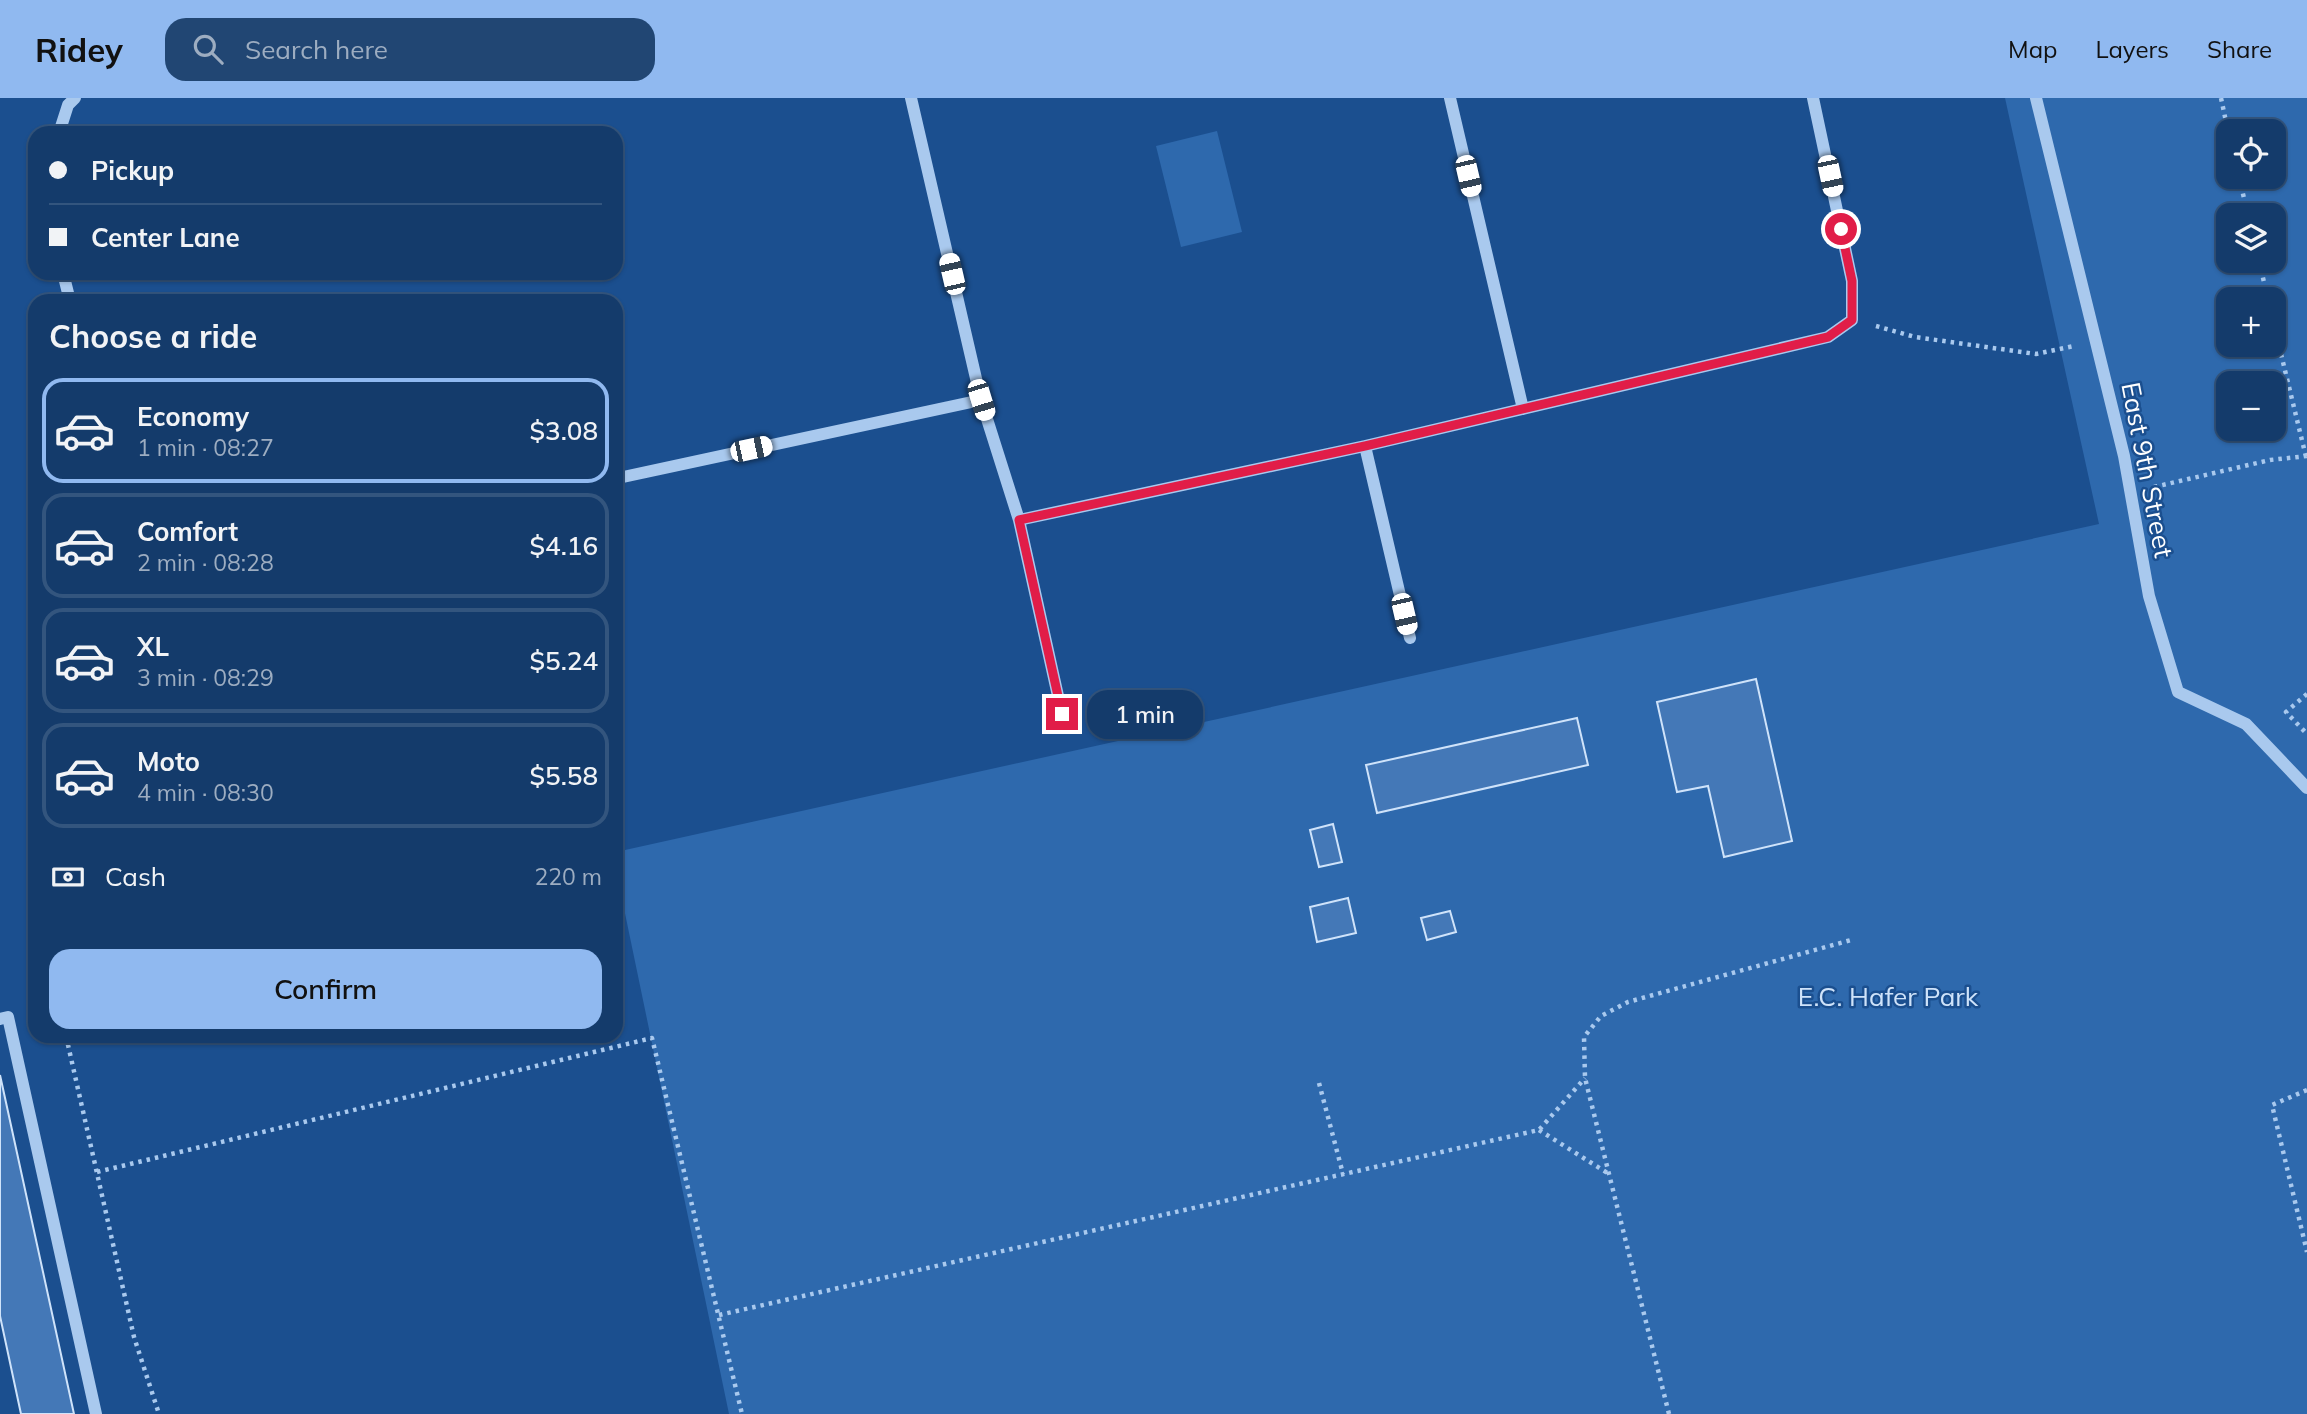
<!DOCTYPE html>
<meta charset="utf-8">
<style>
body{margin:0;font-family:Mulish,sans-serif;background:#214673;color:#f1f3f6;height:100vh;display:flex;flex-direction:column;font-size:26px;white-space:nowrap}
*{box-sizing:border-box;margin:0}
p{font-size:23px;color:#9dadc1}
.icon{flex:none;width:38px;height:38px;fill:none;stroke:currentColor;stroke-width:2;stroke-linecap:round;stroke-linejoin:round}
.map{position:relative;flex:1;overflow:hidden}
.sheet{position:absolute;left:28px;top:196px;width:595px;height:749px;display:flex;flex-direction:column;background:#143b6b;border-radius:21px;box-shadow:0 2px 5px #0004,0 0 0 2px #33557e}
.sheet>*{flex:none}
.hud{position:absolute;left:28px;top:28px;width:595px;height:154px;border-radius:21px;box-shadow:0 2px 5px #0004,0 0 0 2px #33557e;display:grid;align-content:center;height:154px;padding:0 21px;background:#143b6b}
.tools{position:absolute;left:2216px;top:21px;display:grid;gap:14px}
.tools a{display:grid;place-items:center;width:70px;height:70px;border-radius:14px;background:#143b6b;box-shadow:0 2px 5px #0004,0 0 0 2px #33557e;font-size:35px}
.end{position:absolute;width:32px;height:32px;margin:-16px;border:9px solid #e11d48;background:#fff;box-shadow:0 0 0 4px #fff}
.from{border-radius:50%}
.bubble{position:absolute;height:49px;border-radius:21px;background:#143b6b;box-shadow:0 2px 5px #0004,0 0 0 2px #33557e;font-size:23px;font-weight:600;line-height:49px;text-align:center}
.car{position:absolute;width:21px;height:42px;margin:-21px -10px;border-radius:9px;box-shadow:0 0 5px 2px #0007;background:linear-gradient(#fff 24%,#345 0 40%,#fff 0 76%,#345 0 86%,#fff 0)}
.hud b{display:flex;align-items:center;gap:24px;height:66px;font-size:26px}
.hud b+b{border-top:2px solid #33557e}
.hud i{width:18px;height:18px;background:#f1f3f6}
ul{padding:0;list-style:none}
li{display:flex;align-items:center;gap:21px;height:105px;margin:0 14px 10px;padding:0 7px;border:4px solid #33557e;border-radius:21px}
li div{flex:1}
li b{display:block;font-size:26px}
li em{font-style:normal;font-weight:600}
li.active{border-color:#90b9f0}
li>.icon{width:63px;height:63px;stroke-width:1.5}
h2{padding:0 21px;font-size:32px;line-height:84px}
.pay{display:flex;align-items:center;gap:18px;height:77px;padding:0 21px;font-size:26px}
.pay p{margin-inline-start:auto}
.button{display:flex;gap:14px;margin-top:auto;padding:14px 21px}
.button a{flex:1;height:80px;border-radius:21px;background:#90b9f0;color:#111;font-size:28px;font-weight:600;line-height:80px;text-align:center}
header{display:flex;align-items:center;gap:42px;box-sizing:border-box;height:98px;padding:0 35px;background:#90b9f0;color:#111}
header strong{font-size:33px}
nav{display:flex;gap:38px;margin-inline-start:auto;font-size:24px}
.search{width:490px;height:63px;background:#214673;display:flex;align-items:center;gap:18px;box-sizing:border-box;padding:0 24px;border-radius:21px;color:#9dadc1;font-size:26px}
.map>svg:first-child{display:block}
.green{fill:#2e69ad;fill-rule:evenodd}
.building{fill:#4478b7;stroke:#cfe3fa;stroke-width:2}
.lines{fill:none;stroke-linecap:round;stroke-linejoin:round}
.path{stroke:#a9c9ee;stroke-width:4.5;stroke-dasharray:3.5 5;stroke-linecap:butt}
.minor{stroke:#a9c9ee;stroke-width:12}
.route{stroke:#e11d48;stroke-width:9}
.labels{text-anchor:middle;stroke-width:5;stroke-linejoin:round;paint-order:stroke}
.street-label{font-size:26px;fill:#fff;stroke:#1b4f8f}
.park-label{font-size:26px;fill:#cfe3fa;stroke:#1b4f8f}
</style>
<header>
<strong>Ridey</strong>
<div class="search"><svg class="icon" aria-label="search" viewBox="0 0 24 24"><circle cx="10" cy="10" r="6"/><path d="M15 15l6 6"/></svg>Search here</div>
<nav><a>Map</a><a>Layers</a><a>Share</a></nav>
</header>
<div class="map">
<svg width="2307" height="1316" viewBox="0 0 2307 1316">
<rect width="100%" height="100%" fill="#1b4f8f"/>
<path class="green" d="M2005,0h302v1316h-1578l-113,-544v-18l1483,-328zM2228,33h45v46h-45zM2228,117h45v46h-45zM2228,201h45v46h-45zM2228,285h45v46h-45z
M1217,33l25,101 -61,15 -25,-101z"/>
<path class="building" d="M1756,581l36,162 -68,16 -16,-71 -31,6 -20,-90z
M1577,620l11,47 -211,48 -11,-48z
M1333,726l9,38 -23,5 -9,-37z
M1348,800l8,35 -39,9 -7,-35z
M1450,813l6,21 -29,8 -6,-22z
M0,977l74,339h-53l-21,-98z"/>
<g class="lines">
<path class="path" d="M2221,0l7,33
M2239,79l9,38
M2259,163l9,38
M2273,223l34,140
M1876,228l39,11 121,17 38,-8
M2154,389l116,-27 37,-4
M2307,596l-21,18 21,22
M66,938l68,301 25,77
M1319,985l24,91
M2307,992l-35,15 35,147
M1539,1032l70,44
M97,1074l555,-134 90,376
M719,1217l820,-185 46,-52
M1669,1316l-84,-336 -1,-41 17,-21 27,-14 223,-62"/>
<path class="minor" d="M911,0l70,302 38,120 43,194
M1450,0l73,311
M2036,0l88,358 25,140 29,96 68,32 61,64
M59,35l9,-28 7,-7
M63,175l7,28
M1365,348l45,192
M616,382l7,-3 358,-77
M1019,422l346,-74 463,-109 24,-17v-39l-39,-183
M0,921l8,-2 88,397"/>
</g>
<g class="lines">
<path class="route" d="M1062,616l-43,-194 346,-74 463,-109 24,-17v-39l-11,-52"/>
</g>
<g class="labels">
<g class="street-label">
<text transform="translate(2147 372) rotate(79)" y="9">East 9th Street</text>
</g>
<g class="park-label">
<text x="1888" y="908">E.C. Hafer Park</text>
</g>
</g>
</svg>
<div class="tools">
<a><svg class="icon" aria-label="locate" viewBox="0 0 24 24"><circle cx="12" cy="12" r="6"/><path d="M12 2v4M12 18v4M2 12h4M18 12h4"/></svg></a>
<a><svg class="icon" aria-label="layers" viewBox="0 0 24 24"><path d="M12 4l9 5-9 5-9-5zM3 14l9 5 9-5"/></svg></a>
<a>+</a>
<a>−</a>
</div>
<i class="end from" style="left:1841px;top:131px"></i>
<i class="end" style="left:1062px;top:616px"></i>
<div class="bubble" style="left:1087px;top:592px;width:116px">1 min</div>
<i class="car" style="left:1468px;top:78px;rotate:167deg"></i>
<i class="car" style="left:1830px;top:78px;rotate:168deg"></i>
<i class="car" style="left:952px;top:176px;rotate:347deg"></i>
<i class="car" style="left:981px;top:302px;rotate:163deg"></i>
<i class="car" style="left:751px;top:351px;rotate:78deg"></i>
<i class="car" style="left:1404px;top:516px;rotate:167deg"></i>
<div class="hud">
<b><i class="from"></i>Pickup</b>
<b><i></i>Center Lane</b>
</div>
<section class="sheet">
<h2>Choose a ride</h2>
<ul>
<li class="active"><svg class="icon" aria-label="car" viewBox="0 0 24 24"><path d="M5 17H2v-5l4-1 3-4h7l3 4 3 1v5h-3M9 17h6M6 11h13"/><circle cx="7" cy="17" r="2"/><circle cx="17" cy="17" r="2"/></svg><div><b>Economy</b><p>1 min · 08:27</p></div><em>$3.08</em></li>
<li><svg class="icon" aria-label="car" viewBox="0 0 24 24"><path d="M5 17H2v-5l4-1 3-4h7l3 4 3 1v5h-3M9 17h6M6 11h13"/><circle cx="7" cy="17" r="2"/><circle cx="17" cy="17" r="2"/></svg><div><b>Comfort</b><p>2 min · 08:28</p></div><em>$4.16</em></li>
<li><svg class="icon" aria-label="car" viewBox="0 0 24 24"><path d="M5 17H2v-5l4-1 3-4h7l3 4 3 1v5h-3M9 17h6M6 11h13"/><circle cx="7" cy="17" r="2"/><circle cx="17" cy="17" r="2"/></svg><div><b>XL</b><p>3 min · 08:29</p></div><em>$5.24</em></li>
<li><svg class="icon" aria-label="car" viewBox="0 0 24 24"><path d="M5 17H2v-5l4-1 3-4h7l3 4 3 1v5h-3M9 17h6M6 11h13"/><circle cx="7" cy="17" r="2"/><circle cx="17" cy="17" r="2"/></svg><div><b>Moto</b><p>4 min · 08:30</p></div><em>$5.58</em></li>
</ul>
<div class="pay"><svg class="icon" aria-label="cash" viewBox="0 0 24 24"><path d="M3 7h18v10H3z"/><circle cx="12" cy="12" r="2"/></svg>Cash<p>220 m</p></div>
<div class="button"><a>Confirm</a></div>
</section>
</div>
